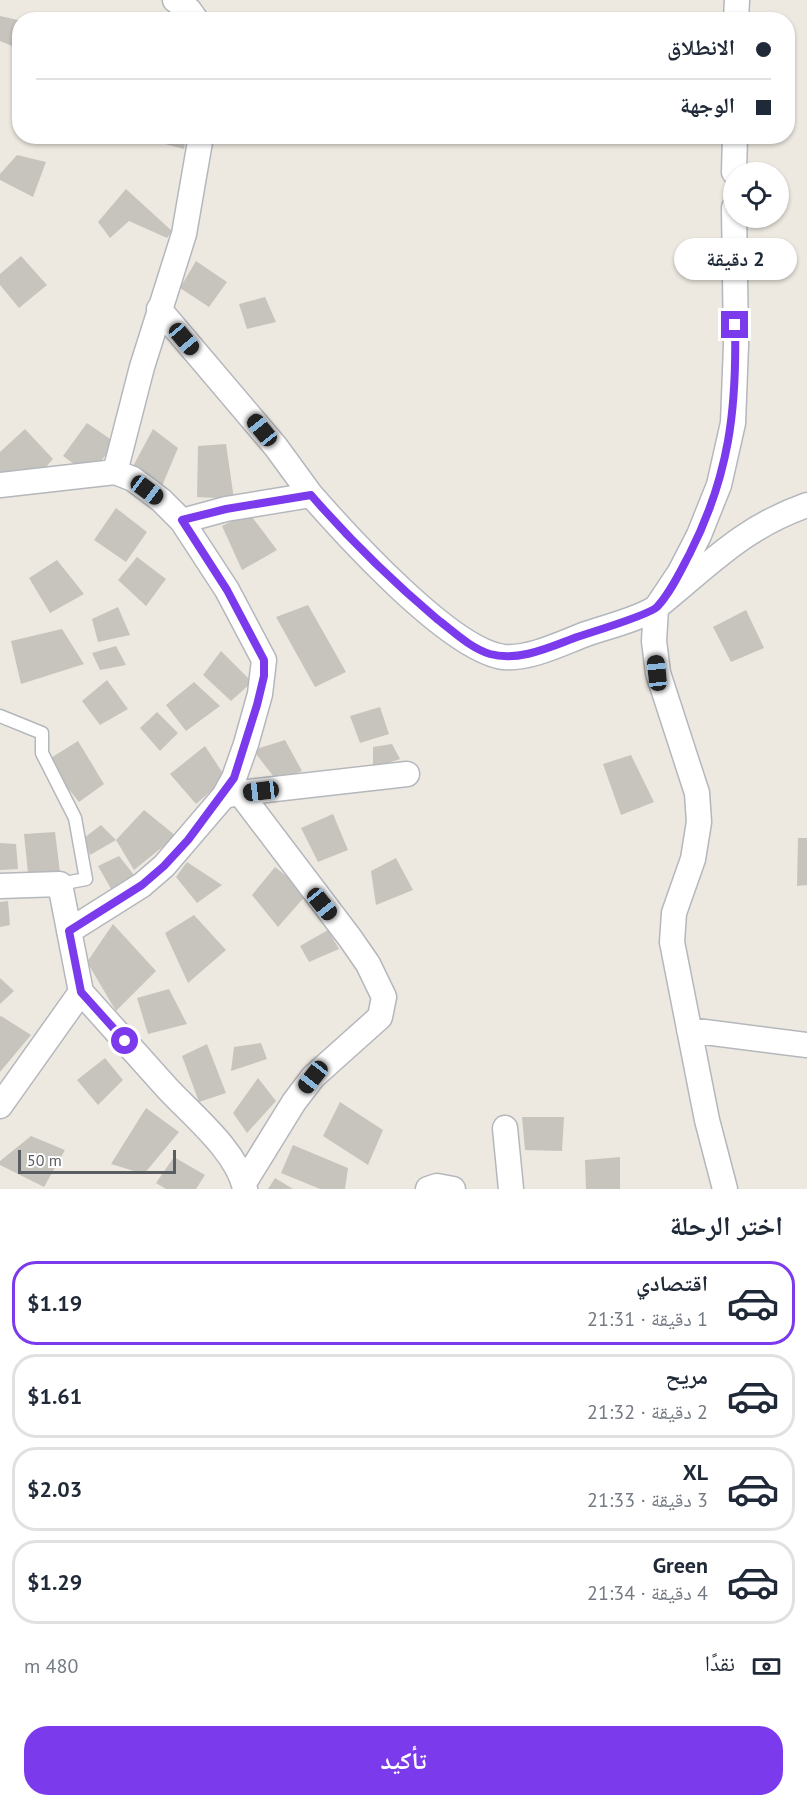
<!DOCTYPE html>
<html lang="ar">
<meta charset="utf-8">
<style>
body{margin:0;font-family:"PT Sans","Noto Naskh Arabic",sans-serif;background:#f2f2f3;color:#1f2937;direction:rtl;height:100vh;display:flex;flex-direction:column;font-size:22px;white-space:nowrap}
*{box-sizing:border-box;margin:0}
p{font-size:20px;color:#747a83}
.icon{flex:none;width:33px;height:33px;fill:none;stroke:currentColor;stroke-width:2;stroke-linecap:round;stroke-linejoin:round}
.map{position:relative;height:1189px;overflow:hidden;direction:ltr}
.panel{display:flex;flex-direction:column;background:#fff;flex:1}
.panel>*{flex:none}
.guide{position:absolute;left:12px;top:12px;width:783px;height:132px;border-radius:24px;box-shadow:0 2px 4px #0004;direction:rtl;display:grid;align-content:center;height:132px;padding:0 24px;background:#fff}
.buttons{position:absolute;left:723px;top:162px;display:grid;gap:12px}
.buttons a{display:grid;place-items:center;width:66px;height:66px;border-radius:50%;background:#fff;box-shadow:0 2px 4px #0004;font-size:30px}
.scale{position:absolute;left:18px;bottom:15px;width:158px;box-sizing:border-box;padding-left:6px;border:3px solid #595e62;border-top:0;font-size:16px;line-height:21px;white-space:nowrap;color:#595e62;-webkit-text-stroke:4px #fff;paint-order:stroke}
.end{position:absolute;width:27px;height:27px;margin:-14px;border:8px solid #7c3aed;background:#fff;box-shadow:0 0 0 3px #fff}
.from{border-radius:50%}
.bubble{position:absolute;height:42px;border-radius:21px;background:#fff;box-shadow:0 2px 4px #0004;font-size:20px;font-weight:800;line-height:42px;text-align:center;direction:rtl}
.car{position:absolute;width:18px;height:36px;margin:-18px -9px;border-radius:8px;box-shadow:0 0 4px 2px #0007;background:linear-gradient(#222 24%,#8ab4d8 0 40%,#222 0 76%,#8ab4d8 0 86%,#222 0)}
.guide b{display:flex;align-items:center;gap:21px;height:57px;font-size:22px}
.guide b+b{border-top:2px solid #e0e1e3}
.guide i{width:15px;height:15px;background:#1f2937}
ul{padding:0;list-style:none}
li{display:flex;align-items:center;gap:18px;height:84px;margin:0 12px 9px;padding:0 12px;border:3px solid #e0e1e3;border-radius:24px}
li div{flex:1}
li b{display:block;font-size:22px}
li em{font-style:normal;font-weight:800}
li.active{border-color:#7c3aed}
li>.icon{width:54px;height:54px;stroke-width:1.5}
h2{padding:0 24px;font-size:27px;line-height:72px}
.pay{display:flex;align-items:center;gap:15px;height:66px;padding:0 24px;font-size:22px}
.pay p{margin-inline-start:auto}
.button{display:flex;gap:12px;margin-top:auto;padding:12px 24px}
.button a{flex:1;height:69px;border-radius:24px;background:#7c3aed;color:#fff;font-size:24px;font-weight:800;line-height:69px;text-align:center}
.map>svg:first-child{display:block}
.building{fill:#c7c4be}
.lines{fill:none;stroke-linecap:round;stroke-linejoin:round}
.service-casing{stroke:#b4b7bc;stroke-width:15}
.minor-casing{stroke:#b4b7bc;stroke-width:27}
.service{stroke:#fff;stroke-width:12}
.minor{stroke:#fff;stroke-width:24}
.route{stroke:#7c3aed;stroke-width:8}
</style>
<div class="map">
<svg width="807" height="1189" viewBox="0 0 807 1189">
<rect width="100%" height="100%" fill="#ede9e1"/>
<path class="building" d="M0,16l18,4 -6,26 -12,-5z
M147,136h39l-2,13 -38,-10z
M17,155l29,7 -13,35 -33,-17v-6z
M126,189l46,42 -5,7 -38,-17 -19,17 -12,-16z
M21,256l26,29 -28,23 -19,-23v-11z
M196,261l31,21 -18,25 -29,-19z
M265,297l11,25 -29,7 -8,-25z
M87,423l29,20 -27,32 -26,-19z
M25,429l28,30 -14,16 -39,9v-32z
M153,429l25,19 -16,38 -31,-16z
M226,444l8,55 -37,-2 1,-51z
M116,508l31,24 -21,30 -32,-22z
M249,513l28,37 -35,20 -20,-44z
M137,557l29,22 -20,27 -28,-26z
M57,560l27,34 -34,19 -21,-35z
M308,605l38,67 -31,15 -39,-70z
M118,607l12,28 -32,7 -6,-23z
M746,610l18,38 -33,14 -18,-35z
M62,629l22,35 -63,20 -10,-43z
M116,646l10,19 -26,5 -8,-17z
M221,651l31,31 -21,19 -28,-26z
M107,680l21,29 -28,16 -18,-24z
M194,682l26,24 -34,25 -20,-26z
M380,707l9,27 -29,9 -10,-27z
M157,712l21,21 -18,18 -20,-23z
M285,740l17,31 -25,10 -24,-31z
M78,741l26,43 -25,18 -33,-41z
M392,744l8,15 -27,9v-21z
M205,746l21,32 -30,26 -26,-30z
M631,755l23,47 -33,13 -18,-51z
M144,810l32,26 -42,34 -18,-30z
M333,814l15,36 -30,12 -17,-34z
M101,825l15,15 -26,15 -6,-17z
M55,832l5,40 -32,1 -4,-39z
M798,838h9v47l-10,1z
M0,843l16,1 2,25 -18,1z
M119,856l19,24 -24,14 -16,-28z
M396,858l17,32 -37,15 -5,-34z
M187,862l35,23 -25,18 -21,-26z
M275,867l33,26 -30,34 -26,-32z
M8,901l2,24 -10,2v-25z
M194,915l32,35 -38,33 -23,-50z
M113,924l43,47 -40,40 -29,-49z
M328,930l11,19 -30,13 -9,-16z
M0,978l14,13 -14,13z
M169,989l18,35 -39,10 -11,-36z
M1,1016l30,19 -31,37v-55z
M261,1043l6,16 -36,12 3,-24z
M207,1044l19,49 -27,9 -17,-46z
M105,1058l18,22 -25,25 -21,-25z
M258,1078l18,23 -29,32 -14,-20z
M340,1102l43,28 -15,35 -45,-29z
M146,1108l33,24 -35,42 -33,-10z
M522,1117h42l-2,34 -37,-1z
M31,1136l34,14 -21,37 -44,-22v-4z
M293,1145l55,23 -3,21h-25l-39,-16z
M174,1157l31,18 -9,14h-30l-10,-6z
M620,1157v32h-34l-1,-29z
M275,1178l18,11h-25z"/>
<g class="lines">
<g class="service-casing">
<path id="service" d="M0,716l42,17v20l33,65 11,61 -26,5"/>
</g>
<g class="minor-casing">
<path id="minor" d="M175,0l14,10 7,10
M736,20l1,-20
M734,172l1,-36
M159,309l117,138 35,48
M115,472l27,-105 42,-133 17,-98
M0,485l115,-13 18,7 28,21 21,21 45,69 37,70 -4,34 -14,50 -12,34 -10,18 -60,70 -22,19 -73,46
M182,521l44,-12 85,-14c36,41 140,156 193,162 27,2 58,-14 82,-23 20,-7 57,-16 72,-28 52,-42 84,-78 149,-101
M240,793l167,-19
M224,796l16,-3 110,145 18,26 16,33 -4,20 -67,60 -19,25 -50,81
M0,886l60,-2 21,108 -81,114
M81,992c29,32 57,64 86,96 25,27 71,64 78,101
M689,1030l118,15
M505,1128l6,61
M428,1189l9,-3 16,3
M725,1189l-18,-69 -35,-178 2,-29 19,-54 6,-37 -2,-29 -39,-120 -4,-32 2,-33 24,-36 19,-37 20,-50 14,-62 3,-78 -2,-137"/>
</g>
<use href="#service" class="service"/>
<use href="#minor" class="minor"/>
</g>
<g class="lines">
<path class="route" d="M125,1041l-44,-49 -12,-61 73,-46 22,-19 24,-26 46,-62 23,-73 7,-29v-16l-37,-70 -45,-70 44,-11 85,-14c39,45 80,85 126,124 16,12 33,29 53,35 29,8 60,-7 87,-17 15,-5 72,-22 80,-30 14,-15 24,-37 33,-54 39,-77 47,-144 45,-228"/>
</g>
</svg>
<div class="buttons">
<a><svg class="icon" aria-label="locate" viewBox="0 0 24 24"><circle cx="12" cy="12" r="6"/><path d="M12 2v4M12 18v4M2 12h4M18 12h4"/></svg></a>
</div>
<div class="scale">50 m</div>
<i class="end from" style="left:125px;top:1041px"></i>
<i class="end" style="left:735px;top:325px"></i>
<div class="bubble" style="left:674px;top:238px;width:123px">2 دقيقة</div>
<i class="car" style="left:184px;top:339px;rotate:140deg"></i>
<i class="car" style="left:262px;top:430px;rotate:321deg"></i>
<i class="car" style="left:147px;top:490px;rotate:127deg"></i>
<i class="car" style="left:657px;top:673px;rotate:354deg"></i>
<i class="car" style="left:261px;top:791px;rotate:263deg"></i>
<i class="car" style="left:322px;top:904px;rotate:141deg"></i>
<i class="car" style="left:313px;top:1077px;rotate:218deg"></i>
<div class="guide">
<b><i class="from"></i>الانطلاق</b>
<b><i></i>الوجهة</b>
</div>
</div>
<section class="panel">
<h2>اختر الرحلة</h2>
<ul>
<li class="active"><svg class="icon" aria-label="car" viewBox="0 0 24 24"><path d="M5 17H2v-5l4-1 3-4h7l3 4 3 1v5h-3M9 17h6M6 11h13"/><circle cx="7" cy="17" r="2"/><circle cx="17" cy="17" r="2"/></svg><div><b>اقتصادي</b><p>1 دقيقة · 21:31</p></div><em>$1.19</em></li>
<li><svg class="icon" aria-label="car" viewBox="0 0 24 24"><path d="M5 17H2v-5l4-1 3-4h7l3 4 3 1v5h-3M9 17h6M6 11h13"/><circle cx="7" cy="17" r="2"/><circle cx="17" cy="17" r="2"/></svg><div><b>مريح</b><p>2 دقيقة · 21:32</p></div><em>$1.61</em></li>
<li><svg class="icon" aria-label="car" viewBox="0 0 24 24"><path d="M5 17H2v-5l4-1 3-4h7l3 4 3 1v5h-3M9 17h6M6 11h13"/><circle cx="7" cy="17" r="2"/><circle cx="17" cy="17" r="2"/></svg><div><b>XL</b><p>3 دقيقة · 21:33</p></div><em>$2.03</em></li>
<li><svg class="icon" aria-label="car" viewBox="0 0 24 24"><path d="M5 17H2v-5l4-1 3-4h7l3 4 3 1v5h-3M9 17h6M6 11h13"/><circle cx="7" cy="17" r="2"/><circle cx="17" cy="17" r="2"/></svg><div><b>Green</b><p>4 دقيقة · 21:34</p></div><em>$1.29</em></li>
</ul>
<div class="pay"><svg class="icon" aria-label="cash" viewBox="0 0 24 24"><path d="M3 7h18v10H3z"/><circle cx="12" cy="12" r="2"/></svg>نقدًا<p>480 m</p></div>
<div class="button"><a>تأكيد</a></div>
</section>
